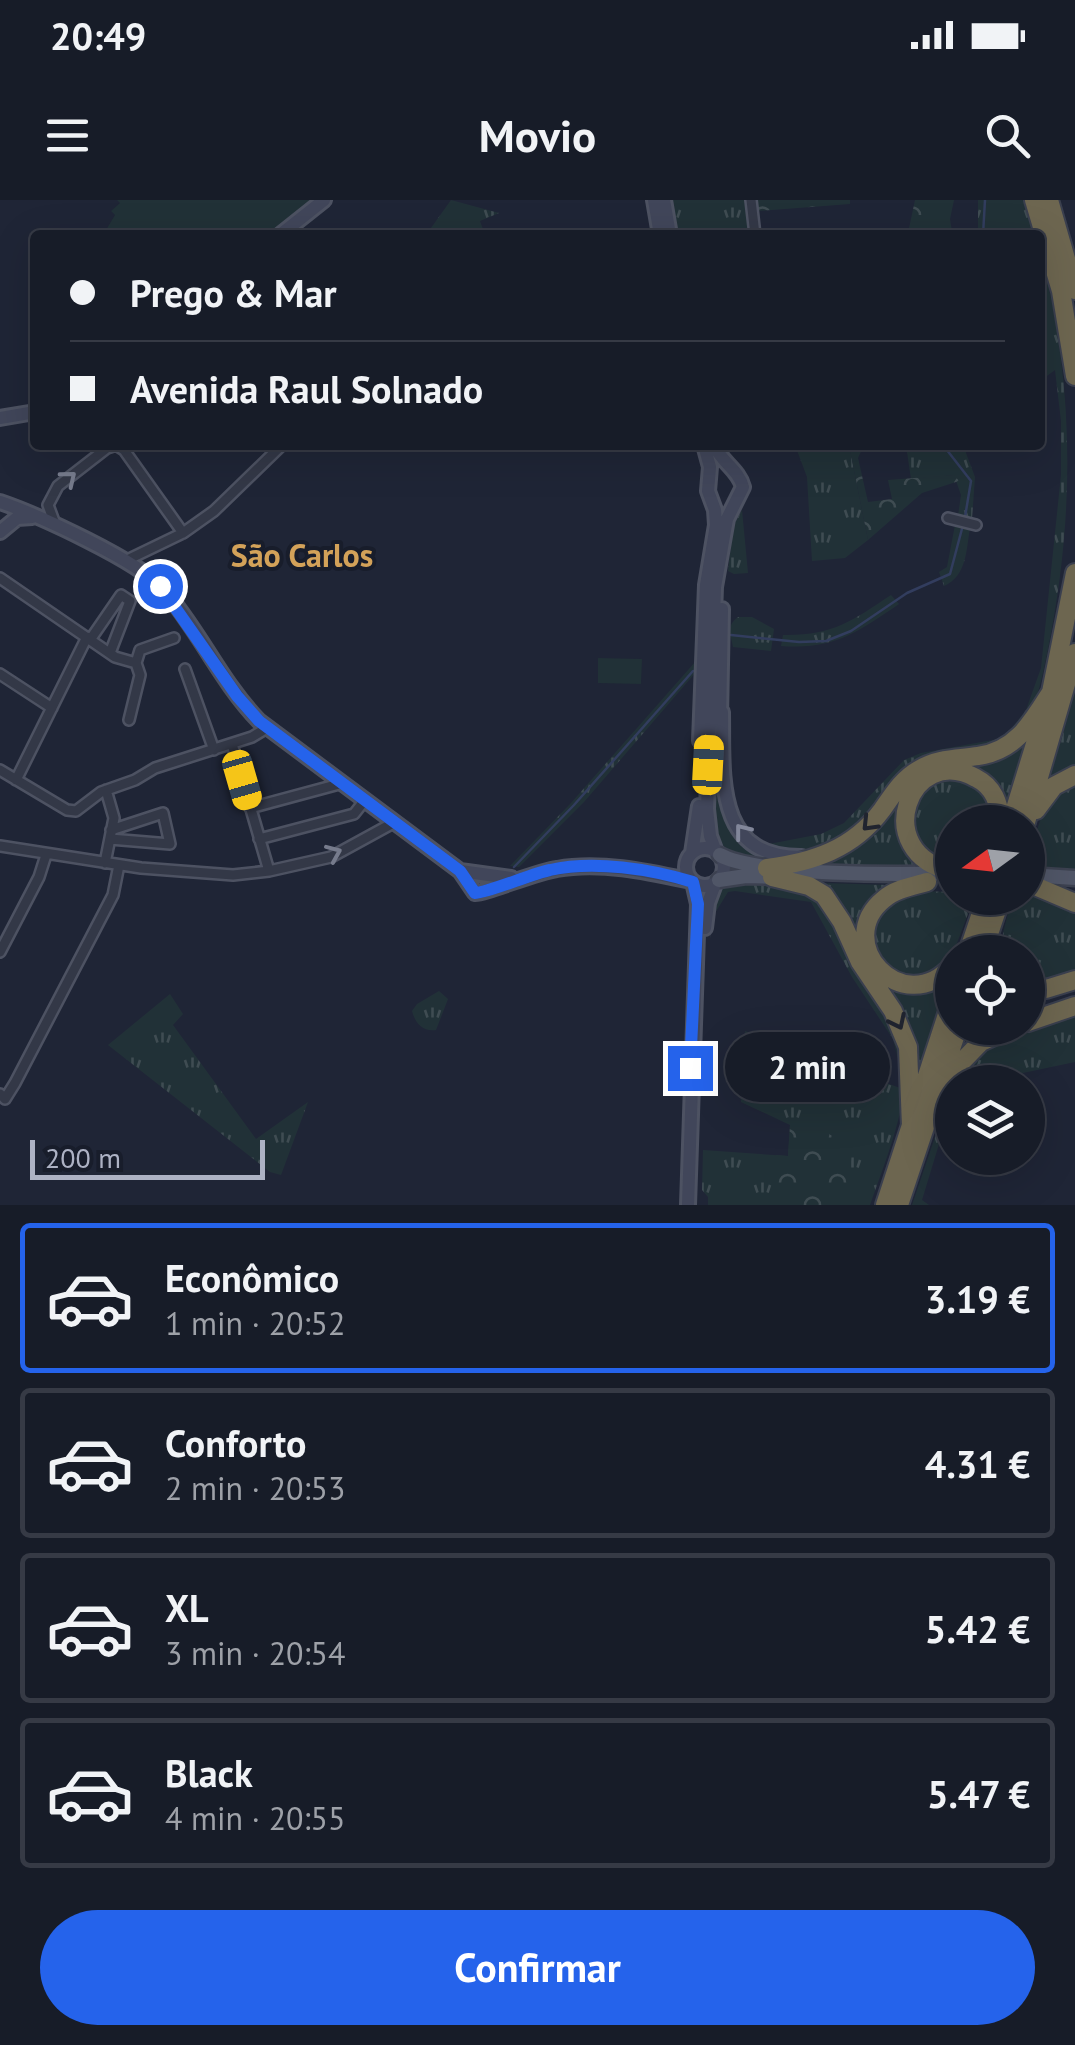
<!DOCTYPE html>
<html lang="pt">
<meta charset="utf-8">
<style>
body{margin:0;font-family:"PT Sans",sans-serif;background:#242934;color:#f1f3f6;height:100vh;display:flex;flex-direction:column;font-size:38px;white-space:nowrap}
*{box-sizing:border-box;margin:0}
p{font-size:32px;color:#9ea1a8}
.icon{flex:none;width:55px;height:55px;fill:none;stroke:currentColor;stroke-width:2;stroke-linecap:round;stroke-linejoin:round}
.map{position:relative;height:1005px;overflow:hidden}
.details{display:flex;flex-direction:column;background:#171c28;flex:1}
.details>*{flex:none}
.top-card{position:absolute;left:30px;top:30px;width:1015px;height:220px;border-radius:10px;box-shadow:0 10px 40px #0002,0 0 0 2px #363a45;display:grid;align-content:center;height:220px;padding:0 40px;background:#171c28}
.needle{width:65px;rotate:255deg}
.controls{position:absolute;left:935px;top:605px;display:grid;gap:20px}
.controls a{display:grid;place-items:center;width:110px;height:110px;border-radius:50%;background:#171c28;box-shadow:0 10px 40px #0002,0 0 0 2px #363a45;font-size:50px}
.scale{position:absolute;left:30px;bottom:25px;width:235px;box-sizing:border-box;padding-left:10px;border:5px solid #adb2c4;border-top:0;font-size:28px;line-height:35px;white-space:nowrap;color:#adb2c4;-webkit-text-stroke:8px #181d2b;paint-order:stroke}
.end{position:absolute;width:45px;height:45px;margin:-22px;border:12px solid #2563eb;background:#fff;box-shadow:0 0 0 5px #fff}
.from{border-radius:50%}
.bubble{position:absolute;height:70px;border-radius:35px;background:#171c28;box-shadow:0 10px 40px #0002,0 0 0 2px #363a45;font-size:32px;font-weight:600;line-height:70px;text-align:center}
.car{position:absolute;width:30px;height:60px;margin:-30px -15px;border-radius:12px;box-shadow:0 0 8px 2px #0007;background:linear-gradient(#f5c518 24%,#345 0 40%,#f5c518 0 76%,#345 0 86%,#f5c518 0)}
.top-card b{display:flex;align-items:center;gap:35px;height:95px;font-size:38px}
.top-card b+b{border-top:2px solid #363a45}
.top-card i{width:25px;height:25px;background:#f1f3f6}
ul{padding:18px 0 0;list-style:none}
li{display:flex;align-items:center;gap:30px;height:150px;margin:0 20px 15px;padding:0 20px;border:5px solid #363a45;border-radius:10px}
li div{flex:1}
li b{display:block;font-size:38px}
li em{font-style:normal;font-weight:600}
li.selected{border-color:#2563eb}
li>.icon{width:90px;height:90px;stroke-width:1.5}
.action{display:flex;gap:20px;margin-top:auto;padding:20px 40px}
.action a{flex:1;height:115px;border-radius:60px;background:#2563eb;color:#fff;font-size:40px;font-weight:600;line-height:115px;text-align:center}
.status{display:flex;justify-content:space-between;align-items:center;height:70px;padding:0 50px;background:#171c28;direction:ltr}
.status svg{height:28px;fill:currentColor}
header{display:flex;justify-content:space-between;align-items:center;height:130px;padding:0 40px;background:#171c28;font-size:45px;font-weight:600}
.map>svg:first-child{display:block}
.grass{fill:url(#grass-tufts)}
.forest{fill:url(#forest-crowns)}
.garden{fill:#213137}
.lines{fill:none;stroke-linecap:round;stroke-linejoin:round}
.stream{stroke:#323d5e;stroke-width:2.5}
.street-casing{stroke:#4d5262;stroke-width:14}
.secondary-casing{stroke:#4d5262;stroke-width:18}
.primary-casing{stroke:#3c4150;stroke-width:19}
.highway-casing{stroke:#3a3f4e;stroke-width:22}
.street{stroke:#333847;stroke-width:9}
.secondary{stroke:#41465a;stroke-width:12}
.primary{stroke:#505667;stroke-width:14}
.highway{stroke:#6d6650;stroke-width:18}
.oneway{stroke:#767b8c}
.oneway2{stroke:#20242f}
.oneway3{stroke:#82879a}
.route{stroke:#2563eb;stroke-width:12}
.labels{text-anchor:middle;stroke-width:8;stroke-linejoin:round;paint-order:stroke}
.neighbourhood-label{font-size:32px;font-weight:bold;fill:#d3a259;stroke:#181d2b}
</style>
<div class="status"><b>20:49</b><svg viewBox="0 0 49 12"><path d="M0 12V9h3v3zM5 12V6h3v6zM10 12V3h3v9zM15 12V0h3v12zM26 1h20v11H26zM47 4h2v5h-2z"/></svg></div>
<header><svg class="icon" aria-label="menu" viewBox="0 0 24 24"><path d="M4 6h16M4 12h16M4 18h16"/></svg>Movio<svg class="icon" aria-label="search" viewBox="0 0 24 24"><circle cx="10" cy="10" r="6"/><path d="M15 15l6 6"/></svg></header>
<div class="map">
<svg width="1075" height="1005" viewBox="0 0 1075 1005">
<defs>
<pattern id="grass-tufts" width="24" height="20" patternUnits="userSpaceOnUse" patternTransform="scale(2.5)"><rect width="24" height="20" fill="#213137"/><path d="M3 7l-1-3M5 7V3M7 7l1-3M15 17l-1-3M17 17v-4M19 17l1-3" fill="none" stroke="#3f4c52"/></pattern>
<pattern id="forest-crowns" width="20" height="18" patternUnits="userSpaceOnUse" patternTransform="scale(2.5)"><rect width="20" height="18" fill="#213137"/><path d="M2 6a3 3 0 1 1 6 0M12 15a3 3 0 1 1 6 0" fill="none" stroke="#3f4c52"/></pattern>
</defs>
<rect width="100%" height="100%" fill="#1f2536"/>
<path class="grass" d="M451,0l48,13 -19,8 5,14h-59z
M671,0h74l5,35h-72z
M978,0h45l13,35h-58z
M1040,51c35,132 35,264 8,398 -6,28 -11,62 -32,84 -12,11 -34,13 -48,21 -24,14 -47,31 -71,46 -43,27 -73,63 -128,44l52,-10 23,-11 60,-63 17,-7 83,-15 22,-28 15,-42 20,-193v-54l-6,-51 -15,11z
M795,245h54l19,95 -23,18 -33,3 -5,-84z
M906,245h57l12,32 -3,42 -14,-3 3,-21 -7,-20 -43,4z
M742,310l6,63 -14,1 -6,-3 5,-45z
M955,325l15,3c-4,22 -3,48 -26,58l-5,-14 8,-5z
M891,395l8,9c-41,28 -65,46 -118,42l2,-11c49,1 69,-14 108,-40z
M738,417h14l22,12 -3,22 -38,-4c-2,-12 -8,-20 5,-30z
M696,461v11l-112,130 -65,65 -9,-1 61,-63z
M1075,493v77l-26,11z
M1022,541l4,1 -22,68 -46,-43 -56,34 22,68 -109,-3 96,-86z
M721,570c5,62 8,54 56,90 -74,-1 -62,-29 -60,-88z
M940,578l36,5 15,17 2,22h-41v44l-36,-21 -4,-44z
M1075,582v88l-47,-2v-11l17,-51z
M749,682l32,3 37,12c38,62 101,133 83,211 -7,33 -20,65 -31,97h-162v-8l-6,-7 1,-40 85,6 2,-31 -49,-23 4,-71 155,57 2,-14 -9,-35 -41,-62 -41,-75 -76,-11 -7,1 -13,21 -5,26 6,-46 11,-9z
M821,683l69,2 -24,25 10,64 74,5 -33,99 -3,-15 -96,-179z
M921,691l31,1v6h22l-23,61 -25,20 -41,-9 -15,-32 12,-33z
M1028,694l47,15v64l-10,8 -37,1v-30h-23l-2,-19 9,-35h16z
M439,791l9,8 -12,31c-13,2 -21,-7 -24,-19l5,-7z
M170,794l13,20 -10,11 83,114 52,-37 -27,73 -11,-3 -162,-127z
M1075,812v50l-57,12 4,8h-67c23,-46 77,-51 120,-70z
M952,887v23l-3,1 -27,89 7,5h-17z"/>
<path class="forest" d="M757,0h93v4l-92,7z
M915,0h39l-4,19 2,13 3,3 -47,-2z
M849,245h15l-6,13 10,44 24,-3 -4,-19 66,-5 5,6 -37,12 -54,47z
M790,925l28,3 34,19 -4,58h-76l4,-50 12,1z"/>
<path class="garden" d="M117,0h197l-41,35h-170l12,-20 -4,-4 9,-8z
M598,458l44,1 -1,25 -43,-1z"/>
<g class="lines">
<path class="stream" d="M983,35l2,-35
M943,245l28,36 -6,36
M731,435l68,7 27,-1 25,-10 56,-38 43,-19 13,-49
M514,667l60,-62 119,-134"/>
<g class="street-casing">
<path id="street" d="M751,0l4,35
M948,318l28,7
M55,324l-7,-19 10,-19 49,-38 9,-3 8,5 59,83
M125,361l58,-28 31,-22 68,-66
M0,378l115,79 21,6
M90,440l31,-45 9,6 -20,52
M185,469l29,81
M0,474l52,34
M129,520l11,-45 -4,-12 4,-13 34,-12
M232,544l37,127
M0,570l67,40 9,1 25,-19 34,-12 20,-12 97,-31 15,-9
M16,580l71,-143
M250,608l93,-25
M110,639l60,5 -7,-31 -52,17
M259,639l95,-25 11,-14
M0,646l141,22 92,7 36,-4 62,-14 64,-35
M105,663l9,-45 -8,-28
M0,752l39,-75 7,-22
M0,894l5,5 10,-16 98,-188 6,-30"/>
</g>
<g class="secondary-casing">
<path id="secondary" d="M654,0l6,35
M664,0l6,35
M280,35l44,-35
M0,218l35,-6
M714,245c7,17 25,25 29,42l-16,32 -12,68 -8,222 3,27 6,16
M0,302c38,13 139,59 163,87 36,41 58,93 96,132l201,150 15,22c8,1 64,-22 82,-24 44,-8 92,3 134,12
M0,332l17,-14 15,-1
M722,512c1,65 -8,146 80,145
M720,519l2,-110
M700,541l6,-156 10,-60 -1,-15 -7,-19 2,-24 -6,-22
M686 667a19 19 0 1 1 38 0a19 19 0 1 1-38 0Z
M692,653l7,-47
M460,671l51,7
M705,728l3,-25 7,-19
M688,1005l10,-301 -5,-22"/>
</g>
<g class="primary-casing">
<path id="primary" d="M720,655c39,21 183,20 232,18
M1028,675l47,3
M719,680l27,-4 32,1"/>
</g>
<g class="highway-casing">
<path id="highway" d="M1034,0l27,91 14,85
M1049,0l26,90
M1036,610l18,-24 21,-11
M1011,622l40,-130 24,-119
M1026,622l49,-169
M767,668c46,-6 86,-19 115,-58 10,-14 20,-31 36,-40 19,-12 39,-11 60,-14 38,-5 54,-34 73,-64
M952,671c-83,-17 -43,-130 24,-93 18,9 23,25 25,44
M772,677l37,9 15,9 18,27 18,40 33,49 15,36 3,80
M927,682c-14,4 -32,7 -43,17 -53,43 18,122 68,67
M1035,686l40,17
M968,752l18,-54
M983,752l18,-54
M1028,787l18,2 29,-9
M1028,822l47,-16
M947,877l34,-35 31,-14
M885,1005l67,-206
M899,1005l59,-177"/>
</g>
<use href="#street" class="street"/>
<use href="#secondary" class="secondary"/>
<use href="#primary" class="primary"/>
<use href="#highway" class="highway"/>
</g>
<defs><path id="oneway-chevron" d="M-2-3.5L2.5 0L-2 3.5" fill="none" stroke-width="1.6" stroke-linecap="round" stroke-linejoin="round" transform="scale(2.5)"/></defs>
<g class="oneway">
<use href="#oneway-chevron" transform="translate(69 278) rotate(-39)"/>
<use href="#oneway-chevron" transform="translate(334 653) rotate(-23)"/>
</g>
<g class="oneway2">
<use href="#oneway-chevron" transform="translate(869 624) rotate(134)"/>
<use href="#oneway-chevron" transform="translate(898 822) rotate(64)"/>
</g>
<use class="oneway3" href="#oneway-chevron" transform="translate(742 631) rotate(-128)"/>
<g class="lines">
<path class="route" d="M160,386l77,110 22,25 201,150 15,22c9,1 59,-20 75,-23 44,-10 101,-1 143,12l5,22 -8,164"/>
</g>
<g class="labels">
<g class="neighbourhood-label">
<text x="302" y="367">São Carlos</text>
</g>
</g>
</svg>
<div class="controls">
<a><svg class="needle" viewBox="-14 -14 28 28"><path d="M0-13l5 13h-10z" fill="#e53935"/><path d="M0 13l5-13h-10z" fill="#9ea1a8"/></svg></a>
<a><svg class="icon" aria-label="locate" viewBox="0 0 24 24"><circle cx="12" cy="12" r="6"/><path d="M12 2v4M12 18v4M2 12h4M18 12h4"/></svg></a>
<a><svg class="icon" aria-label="layers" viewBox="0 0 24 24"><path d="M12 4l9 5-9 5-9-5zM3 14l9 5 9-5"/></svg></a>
</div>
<div class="scale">200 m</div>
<i class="end from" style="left:160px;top:386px"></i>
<i class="end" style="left:690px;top:868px"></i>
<div class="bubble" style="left:725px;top:832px;width:165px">2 min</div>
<i class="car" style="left:708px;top:565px;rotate:3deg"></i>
<i class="car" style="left:242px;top:580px;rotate:164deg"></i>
<div class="top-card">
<b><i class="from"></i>Prego &amp; Mar</b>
<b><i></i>Avenida Raul Solnado</b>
</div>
</div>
<section class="details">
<ul>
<li class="selected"><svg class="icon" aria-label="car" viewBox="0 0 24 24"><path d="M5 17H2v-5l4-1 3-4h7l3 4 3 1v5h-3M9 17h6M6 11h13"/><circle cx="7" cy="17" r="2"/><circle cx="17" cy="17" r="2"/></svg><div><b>Econômico</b><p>1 min · 20:52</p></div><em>3.19 €</em></li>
<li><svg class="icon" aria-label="car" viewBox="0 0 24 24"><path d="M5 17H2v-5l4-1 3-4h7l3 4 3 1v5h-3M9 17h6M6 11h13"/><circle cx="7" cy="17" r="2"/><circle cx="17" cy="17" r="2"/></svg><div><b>Conforto</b><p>2 min · 20:53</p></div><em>4.31 €</em></li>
<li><svg class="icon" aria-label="car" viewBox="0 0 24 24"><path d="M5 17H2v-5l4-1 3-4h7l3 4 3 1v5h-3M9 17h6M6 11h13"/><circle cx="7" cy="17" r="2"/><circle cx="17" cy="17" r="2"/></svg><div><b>XL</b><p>3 min · 20:54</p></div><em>5.42 €</em></li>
<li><svg class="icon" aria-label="car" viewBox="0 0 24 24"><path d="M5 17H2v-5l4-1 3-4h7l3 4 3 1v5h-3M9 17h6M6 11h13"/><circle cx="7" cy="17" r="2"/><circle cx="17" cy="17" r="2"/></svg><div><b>Black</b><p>4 min · 20:55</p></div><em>5.47 €</em></li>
</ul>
<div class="action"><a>Confirmar</a></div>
</section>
